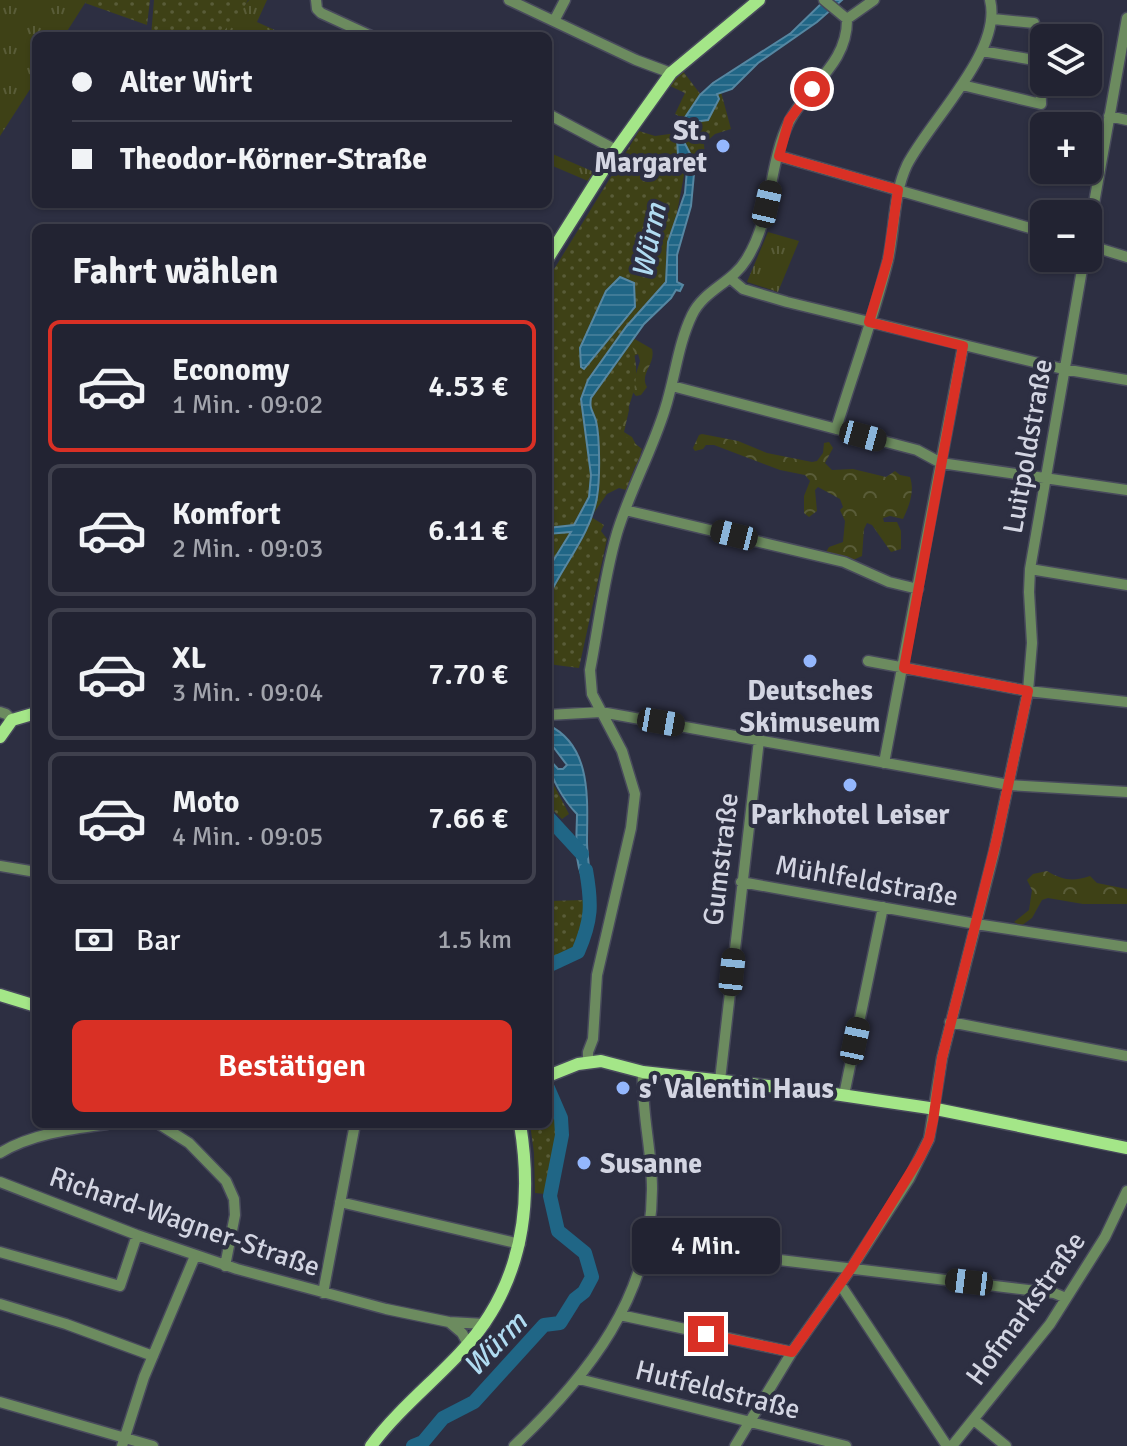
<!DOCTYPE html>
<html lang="de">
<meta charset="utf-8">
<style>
body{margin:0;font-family:Signika,sans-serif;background:#2a2b3a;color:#f1f3f6;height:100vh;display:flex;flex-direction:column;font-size:30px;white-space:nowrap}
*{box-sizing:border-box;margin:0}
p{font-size:26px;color:#a2a4ac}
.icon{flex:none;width:44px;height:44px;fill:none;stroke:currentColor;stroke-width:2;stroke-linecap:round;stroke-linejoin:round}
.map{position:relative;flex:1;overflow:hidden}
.drawer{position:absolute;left:32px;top:224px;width:520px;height:904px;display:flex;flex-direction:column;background:#222332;border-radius:12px;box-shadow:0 2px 6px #0004,0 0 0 2px #3f404d}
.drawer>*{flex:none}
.banner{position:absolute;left:32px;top:32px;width:520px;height:176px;border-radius:12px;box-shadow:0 2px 6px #0004,0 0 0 2px #3f404d;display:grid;align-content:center;height:176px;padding:0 40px;background:#222332}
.tools{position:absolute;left:1030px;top:24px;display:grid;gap:16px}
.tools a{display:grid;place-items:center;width:72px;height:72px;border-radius:12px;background:#222332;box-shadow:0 2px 6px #0004,0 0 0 2px #3f404d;font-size:40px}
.end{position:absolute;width:36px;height:36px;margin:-18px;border:10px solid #d93025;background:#fff;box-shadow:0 0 0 4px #fff}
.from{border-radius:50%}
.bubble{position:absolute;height:56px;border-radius:12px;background:#222332;box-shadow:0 2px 6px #0004,0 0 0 2px #3f404d;font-size:26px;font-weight:600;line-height:56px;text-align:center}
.car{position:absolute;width:24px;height:48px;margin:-24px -12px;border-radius:10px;box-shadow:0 0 6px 2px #0007;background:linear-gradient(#222 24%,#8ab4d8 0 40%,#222 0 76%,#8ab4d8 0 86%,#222 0)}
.banner b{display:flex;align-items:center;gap:28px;height:76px;font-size:30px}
.banner b+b{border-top:2px solid #3f404d}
.banner i{width:20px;height:20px;background:#f1f3f6}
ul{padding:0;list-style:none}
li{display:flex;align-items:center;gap:24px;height:132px;margin:0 16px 12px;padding:0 24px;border:4px solid #3f404d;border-radius:12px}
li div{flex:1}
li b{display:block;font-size:30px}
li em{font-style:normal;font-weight:600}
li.on{border-color:#d93025}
li>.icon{width:72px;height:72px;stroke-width:1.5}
h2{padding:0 40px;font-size:36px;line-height:96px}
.pay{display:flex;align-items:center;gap:20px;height:88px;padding:0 40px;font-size:30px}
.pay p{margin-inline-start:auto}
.button{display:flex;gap:16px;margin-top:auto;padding:16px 40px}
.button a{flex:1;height:92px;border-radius:12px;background:#d93025;color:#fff;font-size:32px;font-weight:600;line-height:92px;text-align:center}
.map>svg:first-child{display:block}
.grass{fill:url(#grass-tufts)}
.forest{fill:url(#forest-crowns)}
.park{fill:url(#park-dots)}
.water{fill:url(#water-rules);stroke:#5687a2;stroke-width:2}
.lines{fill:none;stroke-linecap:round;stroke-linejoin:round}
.river{stroke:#206686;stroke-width:14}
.minor-casing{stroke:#484a5c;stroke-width:13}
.major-casing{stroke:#484a5c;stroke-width:15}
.minor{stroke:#6c8b5f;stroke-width:10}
.major{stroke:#a4e688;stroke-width:12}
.route{stroke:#d93025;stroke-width:10}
.poi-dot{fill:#94b7fd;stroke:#2d2f42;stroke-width:3}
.labels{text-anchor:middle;stroke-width:8;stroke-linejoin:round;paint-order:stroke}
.poi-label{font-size:28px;font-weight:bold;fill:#d3d5e2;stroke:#2d2f42}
.street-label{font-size:28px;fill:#d3d5e2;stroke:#2d2f42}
.water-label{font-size:30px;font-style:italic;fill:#b0dbf1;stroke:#2d2f42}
</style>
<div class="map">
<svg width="1127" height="1446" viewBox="0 0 1127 1446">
<defs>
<pattern id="grass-tufts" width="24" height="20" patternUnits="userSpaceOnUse" patternTransform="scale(2)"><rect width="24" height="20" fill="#3e4116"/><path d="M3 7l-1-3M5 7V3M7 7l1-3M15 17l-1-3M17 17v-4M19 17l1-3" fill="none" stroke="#595c38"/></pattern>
<pattern id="forest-crowns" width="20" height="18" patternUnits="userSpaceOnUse" patternTransform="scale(2)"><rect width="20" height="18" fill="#3e4116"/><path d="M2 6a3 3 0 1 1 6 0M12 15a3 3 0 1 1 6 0" fill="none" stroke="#595c38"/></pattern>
<pattern id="park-dots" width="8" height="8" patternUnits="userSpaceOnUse" patternTransform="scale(2)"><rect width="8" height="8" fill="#3e4116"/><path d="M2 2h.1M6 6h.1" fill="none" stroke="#595c38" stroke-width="1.8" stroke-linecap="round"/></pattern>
<pattern id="water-rules" width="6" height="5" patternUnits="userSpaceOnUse" patternTransform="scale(2)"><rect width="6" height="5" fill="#206686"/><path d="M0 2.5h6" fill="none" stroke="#407b97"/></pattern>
</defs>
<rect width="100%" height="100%" fill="#2d2f42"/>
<path class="grass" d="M0,0h87l-23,36h-28v44l-36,56z
M249,0h18l-10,22 31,14h-69z
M548,152l46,20 -6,9 -40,-17z
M768,232l31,9 -21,51 -31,-10z"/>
<path class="forest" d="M633,338l19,11c4,15 -13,25 -5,38l-6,8 -5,1 -5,-6 9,-29 -2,-7 -8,4 -3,41 2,11 -5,22 8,5 10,19 -3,7 -12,9 -29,-86z
M702,434l36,7 29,12 45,9 5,-1 6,-8 1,-10 5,-1 4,6 -8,15 7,7 21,-1 33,8 9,-6 5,4 10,2c5,15 -1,29 -7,42l-13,-3 -7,2 1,4h13l4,9v18l-10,3 -19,-27 -5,-2 -3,6 -2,27 -13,6 -21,-6 -2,-4 3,-5 14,-5 2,-21 -5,-11 3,-3 -3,-8 -22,-12 -3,3 2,21 -8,6 -5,-4v-17l6,-15 -5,-6 -25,-5 -66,-25h-8l-3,4 -8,2 -2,-3 6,-13z
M1047,871c15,9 26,11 43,5l7,7 30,6v15h-44l-35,-6 -6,2 -10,18 -11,8 -7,-4 15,-12 3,-20 -5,-10 6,-6z"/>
<path class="park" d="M87,0h63l-3,25 -62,-22z
M154,0h94l-6,11 -23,25h-68z
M682,70l19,25 -17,24 -9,-5 10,-21 -17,-8z
M721,92l10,37 -16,5 -11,10 1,13 -10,6 -12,-23 9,-18 16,-3 11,-20 -2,-5z
M639,131l16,5 22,-3v25l8,12 -9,48 -10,32 4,28 -42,55c16,44 6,57 -8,99l22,17 -16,41 -7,-2 -12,6 -16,23 13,8 -3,6 6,8 -28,129 -31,-4v-385z
M548,774l21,40 -7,5 -14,-14z
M586,900c0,17 -3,46 -19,55 -5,3 -13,4 -19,6v-60z
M548,1100l9,21v14l-11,59 -11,-1 -1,-40 -4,-29h18z"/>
<path class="water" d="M825,0h17l-25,22 -59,41 -26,26 -15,5 2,5 -11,21 -15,2 -10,18 12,23 -4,43 -14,49v27l6,3 -3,6 -4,-1 -5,8 -27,26 -53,74c-2,11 2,13 5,23 4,17 4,59 1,76 -6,37 -34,68 -49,101v-29l23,-37 -23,2v-6l26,-3 15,-28 2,-22 -10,-76 7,-19 38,-53 40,-45 2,-40 17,-49 2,-23 -9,-15 -1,-17 3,-13 20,-30 13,-12 78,-50z
M620,277l14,6 1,24 -51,62 -3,-2 -1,-19 26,-57z
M548,725c45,21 39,77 39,117 0,14 4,30 2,44 -17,-15 -12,-52 -12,-72 -12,-12 -29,-39 -29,-56l10,11h5l4,-4 -19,-25z"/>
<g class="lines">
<path class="river" d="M548,817l34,37
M548,966l30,-14c14,-32 14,-48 8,-82
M413,1446l10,-4 20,-24 31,-16 70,-77 16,-2 15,-24 9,-7 8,-15 -7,-24 -27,-22 -8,-35 12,-61 -1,-17 -13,-30"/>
<g class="minor-casing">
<path id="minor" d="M316,0l1,9 4,4 50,23
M509,0l127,60 35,13
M824,0l23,19
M554,21l11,-21
M982,51l58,10
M962,85l79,19 -1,-43 -6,-38 -41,-4
M548,114l68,36
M1109,116l18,4
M779,156l265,76
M1088,237l39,-219
M1088,245l39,12
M730,278l13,11 44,13 276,67 64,11
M672,386l245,64 24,13 186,27
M836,429c17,-56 38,-112 52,-169 7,-32 5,-65 19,-95 23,-45 96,-114 83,-165
M625,510l219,52 45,20 29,7
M1030,569l97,16
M868,661l160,30 99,11
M0,712l6,2 6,6
M548,715l53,-3 408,73 118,7
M884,763l79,-417
M0,866l36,6
M741,882l235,42 151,23
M950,1022l177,34
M588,1061v-9l5,-13 4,-64 34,-147 4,-34 -13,-43 -30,-57 -2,-24c9,-46 14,-93 27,-137 13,-43 35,-82 48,-124 10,-31 13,-65 27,-94 12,-25 40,-32 54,-55 27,-42 22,-96 43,-138 18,-36 59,-58 58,-103l27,-19
M720,1080l39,-340
M844,1095l39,-188
M159,1124l30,19 37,38 8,18 1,16 -10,51
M0,1153c31,-19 71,-24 107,-29
M0,1182l137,53 100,34 149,40 63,13 36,2
M340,1202l180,42
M647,1244l407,49 12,5
M0,1252l120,34 17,-51
M840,1284l107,162
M323,1293l32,-169
M0,1304l66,20 87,32
M620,1315l172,37
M449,1322l13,11 6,11
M579,1379l267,67
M0,1402l153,44
M974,1420l32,26
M122,1446l22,-69 51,-121
M514,1446c74,-70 138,-150 138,-257 0,-39 -11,-78 -9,-117
M735,1446l57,-94 60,-85 57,-88 20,-40 13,-81 52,-206 34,-161 4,-48 -3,-51 1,-23 54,-311
M952,1446l98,-122 55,-87 22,-46"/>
</g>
<g class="major-casing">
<path id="major" d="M548,258l68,-108 55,-77 88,-73
M0,737l12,-17 24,-7
M0,995l36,11
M548,1076l30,-12 23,-3 42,11 171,19 122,18 191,39
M371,1446c26,-35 60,-62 89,-93 61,-64 74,-144 60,-229"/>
</g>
<use href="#minor" class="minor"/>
<use href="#major" class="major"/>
</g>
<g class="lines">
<path class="route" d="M706,1334l86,18 60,-85 68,-110 9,-18 4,-18 9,-63 55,-220 31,-147 -124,-23 59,-322 -94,-24 19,-63 10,-69 -119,-34 10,-36 23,-31"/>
</g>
<g class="poi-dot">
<circle cx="723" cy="146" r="8"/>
<circle cx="810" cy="661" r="8"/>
<circle cx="850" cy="785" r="8"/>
<circle cx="623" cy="1088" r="8"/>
<circle cx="584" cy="1163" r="8"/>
</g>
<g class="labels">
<g class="poi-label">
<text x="707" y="140" text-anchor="end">St.<tspan x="707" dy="32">Margaret</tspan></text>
<text x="810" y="700">Deutsches<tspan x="810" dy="32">Skimuseum</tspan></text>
<text x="850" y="824">Parkhotel Leiser</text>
<text x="639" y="1098" text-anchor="start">s' Valentin Haus</text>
<text x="600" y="1173" text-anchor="start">Susanne</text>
</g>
<g class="street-label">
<text transform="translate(1027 446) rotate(-80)" y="10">Luitpoldstraße</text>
<text transform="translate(720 859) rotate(-83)" y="10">Gumstraße</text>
<text transform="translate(867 880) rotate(10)" y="10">Mühlfeldstraße</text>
<text transform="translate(185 1221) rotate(19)" y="10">Richard-Wagner-Straße</text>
<text transform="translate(1025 1308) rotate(-54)" y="10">Hofmarkstraße</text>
<text transform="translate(718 1389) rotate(14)" y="10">Hutfeldstraße</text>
</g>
<g class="water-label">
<text transform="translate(649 241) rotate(-79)" y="10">Würm</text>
<text transform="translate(495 1344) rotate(-46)" y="10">Würm</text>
</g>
</g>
</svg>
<div class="tools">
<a><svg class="icon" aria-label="layers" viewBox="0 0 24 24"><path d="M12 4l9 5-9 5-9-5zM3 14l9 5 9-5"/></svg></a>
<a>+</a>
<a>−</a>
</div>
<i class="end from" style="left:812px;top:89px"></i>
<i class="end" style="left:706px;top:1334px"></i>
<div class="bubble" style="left:632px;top:1218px;width:148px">4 Min.</div>
<i class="car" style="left:767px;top:204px;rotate:13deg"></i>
<i class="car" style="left:863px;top:436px;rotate:105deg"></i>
<i class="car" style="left:734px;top:535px;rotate:284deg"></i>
<i class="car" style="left:661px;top:722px;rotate:100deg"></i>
<i class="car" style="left:732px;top:972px;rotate:6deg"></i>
<i class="car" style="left:855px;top:1041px;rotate:12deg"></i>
<i class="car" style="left:969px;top:1282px;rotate:277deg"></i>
<div class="banner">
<b><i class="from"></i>Alter Wirt</b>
<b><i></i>Theodor-Körner-Straße</b>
</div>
<section class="drawer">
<h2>Fahrt wählen</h2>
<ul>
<li class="on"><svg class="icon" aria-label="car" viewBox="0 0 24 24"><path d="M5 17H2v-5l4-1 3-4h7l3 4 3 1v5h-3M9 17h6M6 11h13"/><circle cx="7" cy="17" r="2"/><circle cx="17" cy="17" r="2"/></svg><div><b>Economy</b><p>1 Min. · 09:02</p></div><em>4.53 €</em></li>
<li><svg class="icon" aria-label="car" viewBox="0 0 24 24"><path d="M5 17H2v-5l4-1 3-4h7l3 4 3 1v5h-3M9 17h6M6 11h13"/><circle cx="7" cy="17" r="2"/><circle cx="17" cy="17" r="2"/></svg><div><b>Komfort</b><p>2 Min. · 09:03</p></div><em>6.11 €</em></li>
<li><svg class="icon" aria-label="car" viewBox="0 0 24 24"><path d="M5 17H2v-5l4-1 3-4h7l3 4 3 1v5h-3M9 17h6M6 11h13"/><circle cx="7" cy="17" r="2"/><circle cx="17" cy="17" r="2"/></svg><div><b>XL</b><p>3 Min. · 09:04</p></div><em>7.70 €</em></li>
<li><svg class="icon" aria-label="car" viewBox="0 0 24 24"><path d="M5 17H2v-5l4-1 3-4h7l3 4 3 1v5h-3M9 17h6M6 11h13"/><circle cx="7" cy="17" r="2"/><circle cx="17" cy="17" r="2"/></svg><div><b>Moto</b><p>4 Min. · 09:05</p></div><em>7.66 €</em></li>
</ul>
<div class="pay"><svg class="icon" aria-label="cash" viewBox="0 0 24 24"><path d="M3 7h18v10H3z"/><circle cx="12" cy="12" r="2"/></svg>Bar<p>1.5 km</p></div>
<div class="button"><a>Bestätigen</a></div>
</section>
</div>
